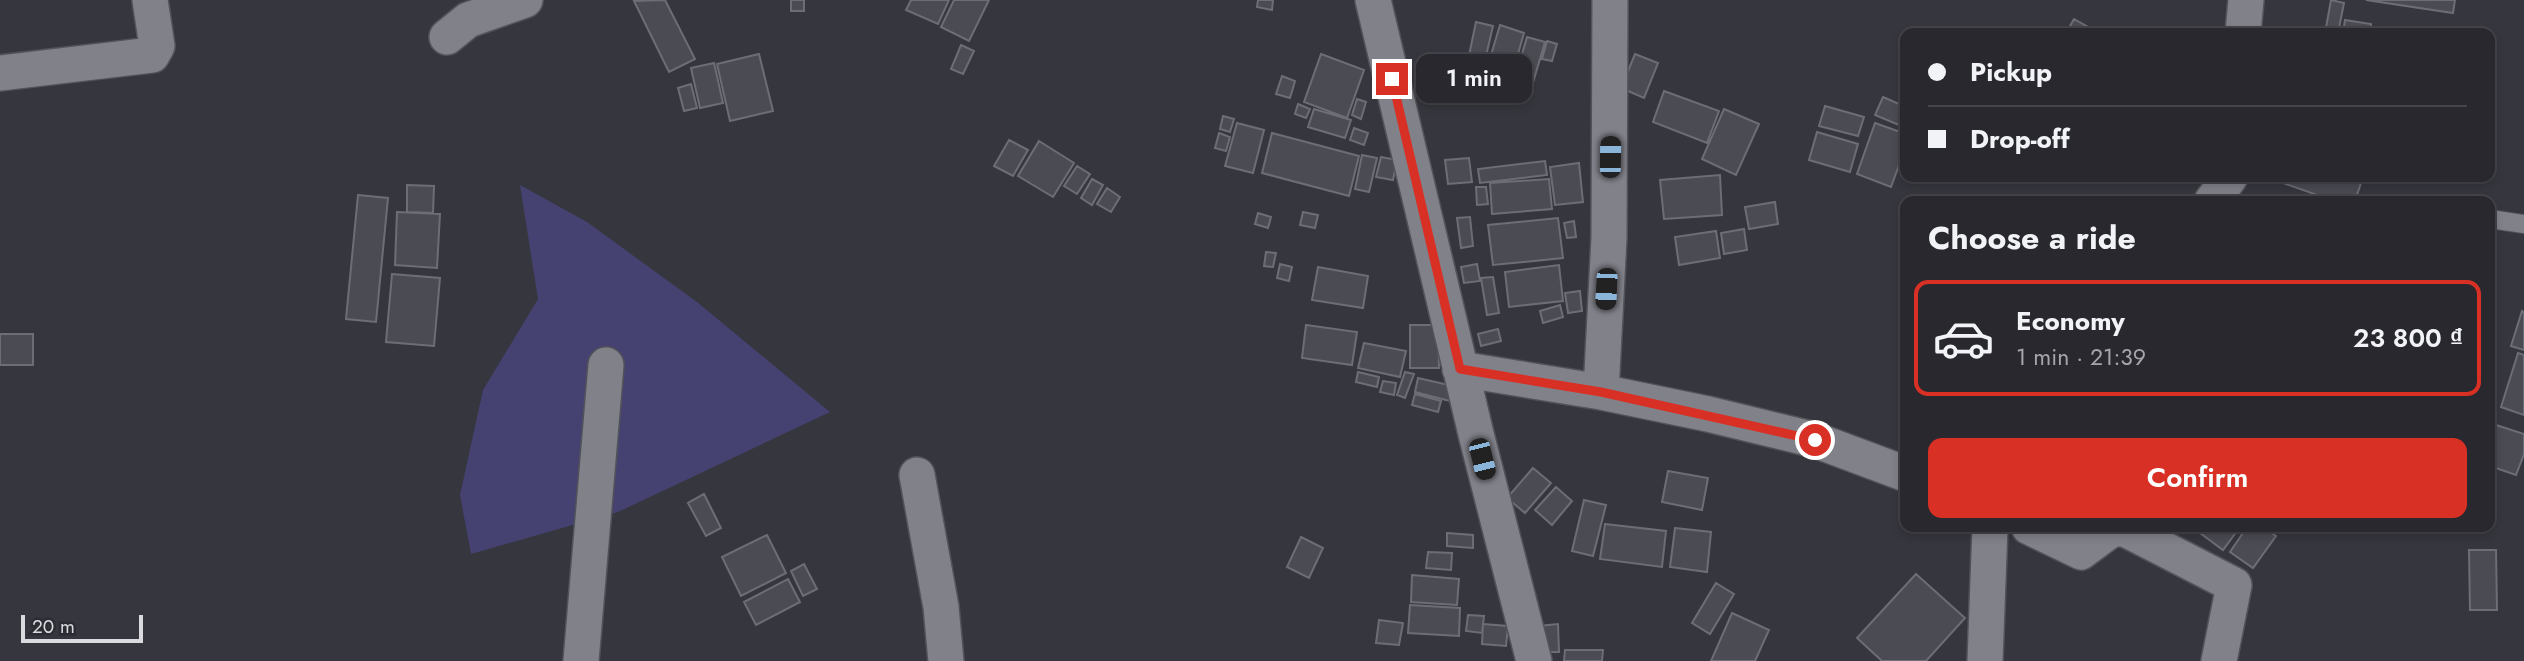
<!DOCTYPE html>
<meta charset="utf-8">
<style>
body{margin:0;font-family:Jost,sans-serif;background:#303036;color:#f1f3f6;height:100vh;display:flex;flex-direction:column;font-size:26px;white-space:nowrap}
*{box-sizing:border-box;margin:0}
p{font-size:23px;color:#a5a6aa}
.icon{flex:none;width:38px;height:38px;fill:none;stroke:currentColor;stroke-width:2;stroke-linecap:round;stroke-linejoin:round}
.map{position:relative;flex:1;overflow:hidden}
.details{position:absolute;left:1900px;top:196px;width:595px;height:336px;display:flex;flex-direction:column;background:#28282e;border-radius:14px;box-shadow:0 4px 10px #0003,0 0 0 2px #44444a}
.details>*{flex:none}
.guide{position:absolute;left:1900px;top:28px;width:595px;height:154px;border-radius:14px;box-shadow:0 4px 10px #0003,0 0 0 2px #44444a;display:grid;align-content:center;height:154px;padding:0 28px;background:#28282e}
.scale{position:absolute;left:21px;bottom:18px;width:122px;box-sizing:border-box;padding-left:7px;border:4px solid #dadadf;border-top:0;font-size:19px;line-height:24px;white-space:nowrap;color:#dadadf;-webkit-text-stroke:5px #2c2c34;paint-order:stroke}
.end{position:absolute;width:32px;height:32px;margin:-16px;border:9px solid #d93025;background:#fff;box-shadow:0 0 0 4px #fff}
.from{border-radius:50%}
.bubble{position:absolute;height:49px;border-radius:14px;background:#28282e;box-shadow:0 4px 10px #0003,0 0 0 2px #44444a;font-size:23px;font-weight:600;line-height:49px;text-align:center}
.car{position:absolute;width:21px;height:42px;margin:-21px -10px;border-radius:9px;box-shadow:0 0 5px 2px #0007;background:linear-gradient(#222 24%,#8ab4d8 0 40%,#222 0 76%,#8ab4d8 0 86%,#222 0)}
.guide b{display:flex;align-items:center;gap:24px;height:66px;font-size:26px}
.guide b+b{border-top:2px solid #44444a}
.guide i{width:18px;height:18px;background:#f1f3f6}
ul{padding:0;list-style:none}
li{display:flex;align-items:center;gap:21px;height:116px;margin:0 14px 10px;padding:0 14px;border:4px solid #44444a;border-radius:14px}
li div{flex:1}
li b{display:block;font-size:26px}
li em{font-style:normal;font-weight:600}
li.current{border-color:#d93025}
li>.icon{width:63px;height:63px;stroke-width:1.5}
h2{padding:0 28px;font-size:32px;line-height:84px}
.action{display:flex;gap:14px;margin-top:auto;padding:14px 28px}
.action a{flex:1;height:80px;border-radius:14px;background:#d93025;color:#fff;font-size:28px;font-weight:600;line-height:80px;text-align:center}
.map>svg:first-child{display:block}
.green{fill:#454271}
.building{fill:#4b4b54;stroke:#6d6d76;stroke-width:2}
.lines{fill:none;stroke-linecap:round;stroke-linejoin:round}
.service-casing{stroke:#525359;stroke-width:20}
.minor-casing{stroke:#525359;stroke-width:38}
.service{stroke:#81818a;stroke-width:18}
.minor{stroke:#81818a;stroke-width:35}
.route{stroke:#d93025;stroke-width:9}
</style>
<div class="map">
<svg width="2524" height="661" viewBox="0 0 2524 661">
<rect width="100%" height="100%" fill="#36363e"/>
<path class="green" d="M520,185l67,37 110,80 133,110 -212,100 -147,42 -11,-59 23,-105 55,-91z"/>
<path class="building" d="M665,0l30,59 -26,13 -35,-71z
M791,0h13v11h-13z
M911,0h38l-11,24 -32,-14z
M954,0h35l-20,41 -28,-14z
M1258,0h15l-1,10 -15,-3z
M2331,0l13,3 -6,30h-13z
M2366,0h89l-2,13z
M2074,19l25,14h-33z
M2345,20l26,4 -1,9h-27z
M1476,22l17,4 -10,43 -16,-4z
M1500,25l24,8 -14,49 -25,-7z
M1527,37l18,5 -13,44 -18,-5z
M1547,41l10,3 -5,17 -10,-2z
M961,45l13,6 -11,23 -12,-5z
M759,54l14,57 -43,10 -13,-57z
M1321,54l43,16 -17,48 -43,-16z
M1635,54l23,9 -14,35 -23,-10z
M714,63l9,40 -23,5 -9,-40z
M1282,76l13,5 -5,17 -14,-4z
M691,84l6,24 -13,3 -6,-23z
M1664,91l55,20 -12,32 -54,-21z
M1883,97l23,10v21l-31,-13z
M1357,99l9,3 -5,17 -9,-4z
M1298,104l12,5 -4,9 -11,-4z
M1825,106l39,11 -6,19 -39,-10z
M1314,109l37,11 -6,18 -37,-11z
M1724,109l35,15 -23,51 -34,-16z
M1223,116l11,3 -4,13 -10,-3z
M1237,123l27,7 -11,43 -28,-7z
M1875,123l31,11v12l-15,41 -34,-13z
M1354,128l14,5 -4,12 -14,-5z
M1817,132l41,12 -8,28 -41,-12z
M1219,133l11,4 -4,14 -11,-3z
M1272,133l87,23 -10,40 -87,-23z
M1009,140l19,10 -15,26 -19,-10z
M1039,141l35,22 -21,34 -35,-21z
M1362,155l15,3 -8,34 -14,-3z
M1381,157l16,3 -4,20 -17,-3z
M1469,158l3,24 -24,2 -3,-24z
M1545,161l2,14 -67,8 -2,-14z
M1579,163l4,39 -28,3 -5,-38z
M1077,166l13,8 -13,20 -13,-8z
M1720,175l2,40 -58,4 -4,-39z
M2273,177h90l-8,24h-21l-62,-22z
M1092,179l11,6 -11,20 -11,-7z
M1549,179l3,30 -60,5 -2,-31z
M407,185l27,1 -1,27 -26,-1z
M1476,187h10l2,17 -11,1z
M1107,188l13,9 -9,15 -14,-8z
M358,195l30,3 -12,124 -30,-3z
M1775,202l3,22 -29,5 -4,-22z
M397,212l43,2 -3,54 -42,-3z
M1303,212l15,3 -3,13 -15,-3z
M1258,213l13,4 -3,11 -13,-4z
M1470,217l3,29 -12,2 -4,-30z
M1558,218l5,40 -70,7 -5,-40z
M1574,221l2,16 -9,1 -3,-15z
M1744,229l3,21 -23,4 -3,-21z
M1716,231l4,27 -41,7 -4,-28z
M1266,252l10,1 -3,14 -9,-1z
M1280,264l12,3 -3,14 -12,-3z
M1477,264l3,17 -16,2 -3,-16z
M1559,265l4,36 -54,6 -4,-35z
M1318,267l50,9 -5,32 -51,-8z
M392,274l48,4 -6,68 -48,-4z
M1493,277l6,36 -12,2 -6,-37z
M1580,291l2,20 -14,2 -3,-20z
M1560,305l3,12 -20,6 -3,-12z
M2522,311l2,1v38l-13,-4z
M1306,325l51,7 -5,33 -50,-7z
M1410,325h28l1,43h-29z
M1498,329l3,12 -20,5 -3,-12z
M0,334h33v31h-33z
M1364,343l42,8 -6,26 -42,-9z
M2518,353l6,2v60l-23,-8z
M1358,372l21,5 -2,10 -21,-5z
M1405,372l9,2 -9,24 -8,-3z
M1418,378l35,8 -3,15 -35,-9z
M1383,381l13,2 -2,12 -14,-3z
M1415,394l26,7 -3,11 -26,-7z
M2490,423l34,11v20l-8,21 -26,-9z
M1533,468l18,15 -26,30 -18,-15z
M1668,471l40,7 -6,32 -40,-8z
M1556,487l16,14 -20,24 -17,-15z
M704,494l17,34 -15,8 -18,-33z
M1584,500l22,5 -13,51 -21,-5z
M1605,524l61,7 -4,36 -62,-8z
M2192,527h48l-17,23z
M2247,527h15l14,9 -23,32 -23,-16z
M1675,528l36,4 -4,40 -37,-5z
M1447,533l26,2v13l-26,-2z
M767,535l19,38 -45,23 -19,-39z
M1301,537l22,11 -14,30 -22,-11z
M2469,550h27l1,60h-27z
M1428,552l24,1 -1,17 -25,-2z
M804,564l13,25 -14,7 -12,-25z
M1916,574l49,44 -39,43h-44l-25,-23z
M1412,575l47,4 -2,26 -46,-3z
M788,579l12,23 -44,23 -12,-23z
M1716,583l18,11 -24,40 -18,-11z
M1410,605l50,3 -1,28 -51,-3z
M1732,613l37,17 -14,31h-44z
M1468,615l16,1 -2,17 -16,-2z
M1379,620l24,3 -4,22 -23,-2z
M1483,624l25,2 -2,20 -24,-2z
M1558,624l1,28h-19l-2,-26z
M1565,650h38l-1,11h-38z"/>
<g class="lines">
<g class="service-casing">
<path id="service" d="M2490,219l34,5"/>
</g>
<g class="minor-casing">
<path id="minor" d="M1373,0l103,434 58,227
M2243,33l3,-33
M447,37l21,-17 57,-20
M0,73l152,-18 5,-9 -7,-46
M2212,201l18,-24
M1460,369l141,23 107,22 107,26 91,34
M1601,392l8,-154 1,-238
M917,475l24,132 5,54
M2029,527l52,25 31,-23h13l109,56 -15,76
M581,661l25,-296
M1985,661l5,-134"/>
</g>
<use href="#service" class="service"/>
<use href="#minor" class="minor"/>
</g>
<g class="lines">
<path class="route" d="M1392,79l68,290 141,23 214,48"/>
</g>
</svg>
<div class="scale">20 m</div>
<i class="end from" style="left:1815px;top:440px"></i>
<i class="end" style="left:1392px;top:79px"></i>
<div class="bubble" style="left:1416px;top:54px;width:116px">1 min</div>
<i class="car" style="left:1610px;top:157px;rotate:1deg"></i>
<i class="car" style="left:1606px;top:289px;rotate:183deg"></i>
<i class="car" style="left:1482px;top:459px;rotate:166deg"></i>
<div class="guide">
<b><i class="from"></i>Pickup</b>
<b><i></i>Drop-off</b>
</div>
<section class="details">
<h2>Choose a ride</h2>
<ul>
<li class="current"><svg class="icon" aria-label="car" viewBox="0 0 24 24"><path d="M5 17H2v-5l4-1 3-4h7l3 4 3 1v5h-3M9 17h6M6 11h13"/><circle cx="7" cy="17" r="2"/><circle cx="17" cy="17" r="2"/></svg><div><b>Economy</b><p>1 min · 21:39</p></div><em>23 800 ₫</em></li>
</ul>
<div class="action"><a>Confirm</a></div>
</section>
</div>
